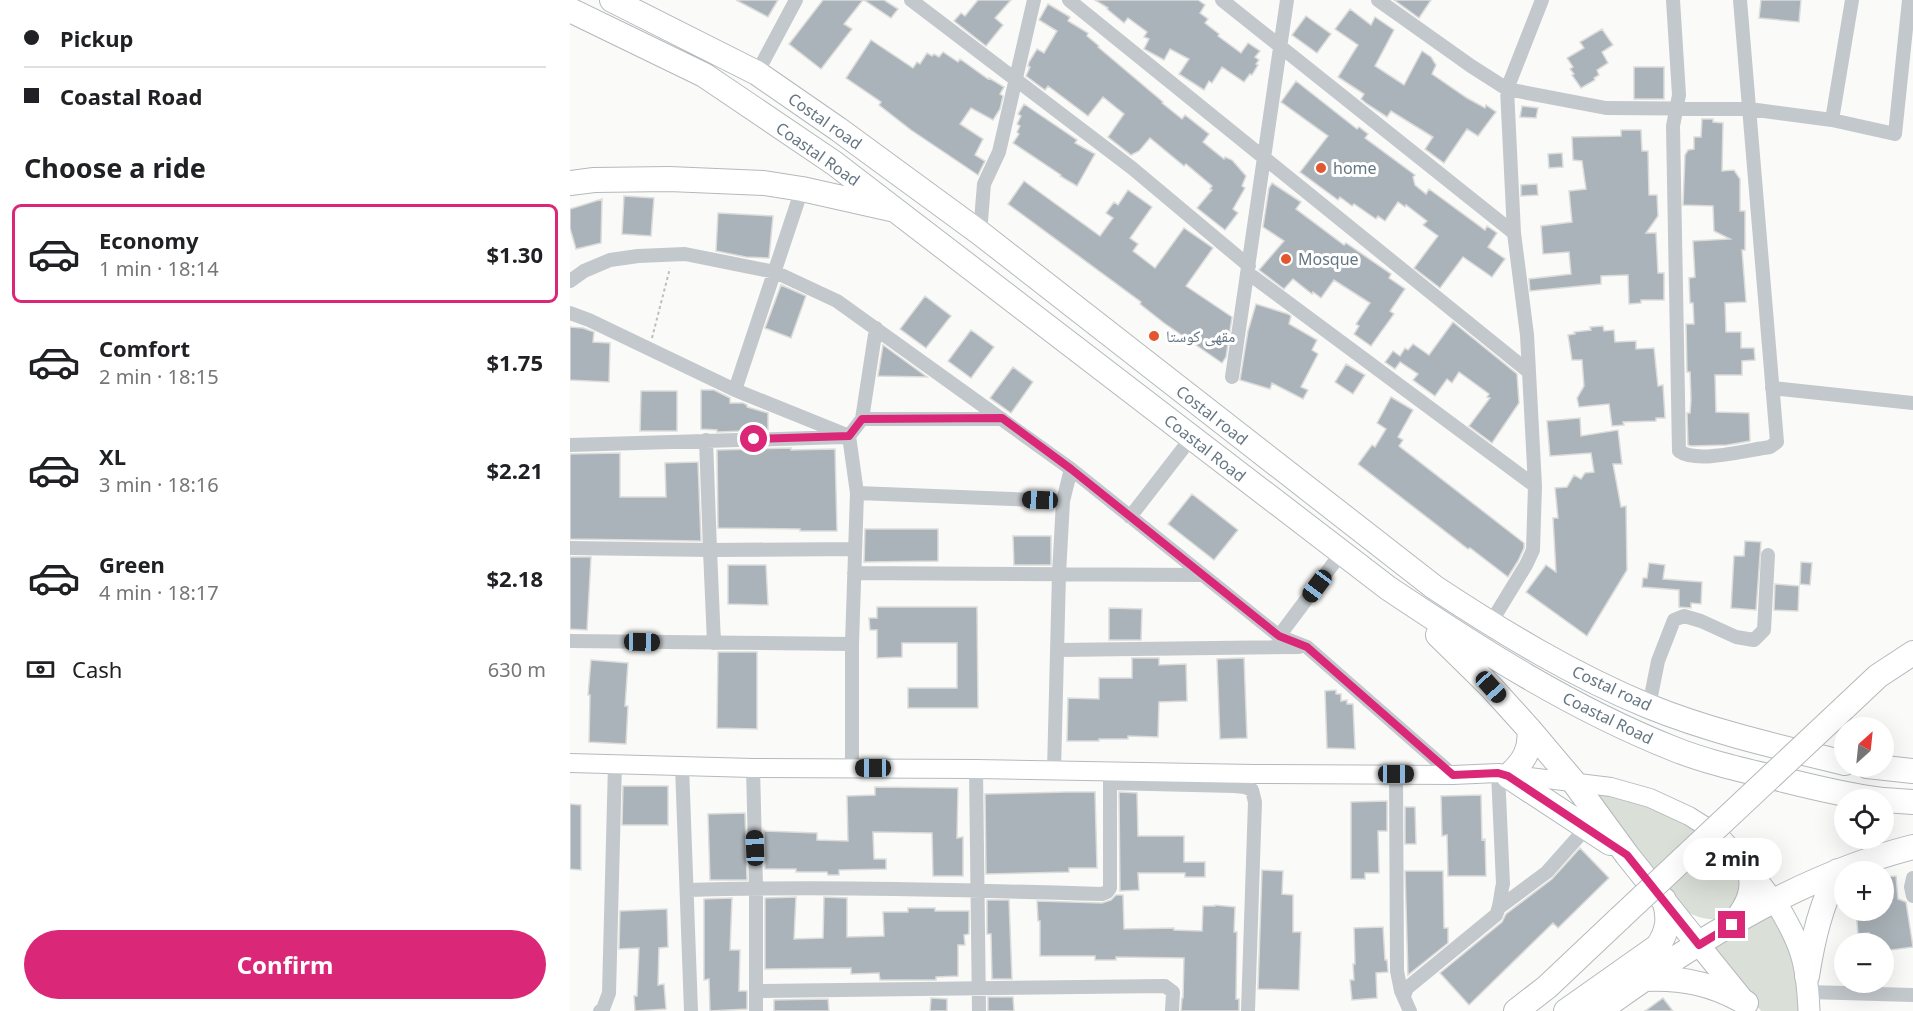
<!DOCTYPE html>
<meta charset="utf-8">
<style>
body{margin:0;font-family:"Noto Sans","Noto Naskh Arabic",sans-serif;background:#f6f6f6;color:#202124;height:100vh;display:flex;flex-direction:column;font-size:22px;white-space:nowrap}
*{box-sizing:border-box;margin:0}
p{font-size:20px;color:#757577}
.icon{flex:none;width:33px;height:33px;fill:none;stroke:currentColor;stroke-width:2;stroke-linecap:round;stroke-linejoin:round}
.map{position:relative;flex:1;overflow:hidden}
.panel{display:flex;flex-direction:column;background:#fff;width:570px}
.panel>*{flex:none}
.banner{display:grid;align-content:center;height:132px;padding:0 24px;background:#fff}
.needle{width:39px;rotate:27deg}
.fabs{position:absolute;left:1264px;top:717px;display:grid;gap:12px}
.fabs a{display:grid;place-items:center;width:60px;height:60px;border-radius:50%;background:#fff;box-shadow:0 6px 24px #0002;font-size:30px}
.end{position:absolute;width:27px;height:27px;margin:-14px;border:8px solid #db2777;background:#fff;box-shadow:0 0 0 3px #fff}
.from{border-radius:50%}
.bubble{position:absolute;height:42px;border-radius:21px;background:#fff;box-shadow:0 6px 24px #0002;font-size:20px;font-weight:700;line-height:42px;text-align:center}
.car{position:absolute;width:18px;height:36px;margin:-18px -9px;border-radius:8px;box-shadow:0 0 4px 2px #0007;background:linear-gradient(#222 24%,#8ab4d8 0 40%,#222 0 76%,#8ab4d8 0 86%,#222 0)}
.banner b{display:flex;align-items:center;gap:21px;height:57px;font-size:22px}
.banner b+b{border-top:2px solid #e0e0e0}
.banner i{width:15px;height:15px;background:#202124}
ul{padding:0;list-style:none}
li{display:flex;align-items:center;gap:18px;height:99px;margin:0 12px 9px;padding:0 12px;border:3px solid transparent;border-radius:9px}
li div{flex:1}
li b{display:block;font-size:22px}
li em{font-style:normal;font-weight:700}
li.selected{border-color:#db2777}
li>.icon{width:54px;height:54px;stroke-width:1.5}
h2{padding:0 24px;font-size:27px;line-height:72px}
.pay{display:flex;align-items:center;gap:15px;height:66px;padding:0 24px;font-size:22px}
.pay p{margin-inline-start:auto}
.cta{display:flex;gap:12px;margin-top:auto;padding:12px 24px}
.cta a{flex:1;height:69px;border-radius:36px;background:#db2777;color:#fff;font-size:24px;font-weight:700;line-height:69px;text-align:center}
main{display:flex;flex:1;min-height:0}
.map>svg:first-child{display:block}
.green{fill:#dadfd7}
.building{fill:#aab3b9;stroke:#dcdcda;stroke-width:1.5}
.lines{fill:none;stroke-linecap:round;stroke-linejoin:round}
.secondary-casing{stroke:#b3babf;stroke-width:20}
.primary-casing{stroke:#b5babe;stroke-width:23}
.highway-casing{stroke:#b4b9bd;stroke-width:26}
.path{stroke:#bbbfc2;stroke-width:2;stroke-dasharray:3 3;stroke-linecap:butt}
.street{stroke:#c3c8cc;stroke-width:14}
.secondary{stroke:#fff;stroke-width:18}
.primary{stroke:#fff;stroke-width:21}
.highway{stroke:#fff;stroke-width:24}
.highway-bridge-casing{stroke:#b4b9bd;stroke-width:26;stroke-linecap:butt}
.highway-bridge{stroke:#fff;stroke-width:24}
.route{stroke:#db2777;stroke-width:8}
.poi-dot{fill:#e4572e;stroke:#fff;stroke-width:2}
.labels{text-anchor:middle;stroke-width:6;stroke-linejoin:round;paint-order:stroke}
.street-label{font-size:16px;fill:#657683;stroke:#fff}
.poi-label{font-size:16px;fill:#657683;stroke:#fff;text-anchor:start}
</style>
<main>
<section class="panel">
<div class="banner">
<b><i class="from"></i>Pickup</b>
<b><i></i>Coastal Road</b>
</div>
<h2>Choose a ride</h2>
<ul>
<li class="selected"><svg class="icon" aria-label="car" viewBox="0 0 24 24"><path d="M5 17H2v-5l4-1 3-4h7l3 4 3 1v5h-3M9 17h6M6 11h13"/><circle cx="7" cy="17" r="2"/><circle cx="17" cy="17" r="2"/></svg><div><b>Economy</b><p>1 min · 18:14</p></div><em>$1.30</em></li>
<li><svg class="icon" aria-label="car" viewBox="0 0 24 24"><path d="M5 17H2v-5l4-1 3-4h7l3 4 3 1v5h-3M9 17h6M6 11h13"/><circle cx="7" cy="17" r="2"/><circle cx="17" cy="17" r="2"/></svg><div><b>Comfort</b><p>2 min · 18:15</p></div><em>$1.75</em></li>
<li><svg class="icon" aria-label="car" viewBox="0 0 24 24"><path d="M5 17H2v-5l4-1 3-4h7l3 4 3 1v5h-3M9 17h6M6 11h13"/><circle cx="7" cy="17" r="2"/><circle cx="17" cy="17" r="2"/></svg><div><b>XL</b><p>3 min · 18:16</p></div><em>$2.21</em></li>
<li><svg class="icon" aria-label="car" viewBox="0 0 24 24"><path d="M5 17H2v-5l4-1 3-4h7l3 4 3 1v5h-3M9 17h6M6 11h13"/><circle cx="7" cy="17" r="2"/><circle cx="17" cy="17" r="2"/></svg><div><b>Green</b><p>4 min · 18:17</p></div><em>$2.18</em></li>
</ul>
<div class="pay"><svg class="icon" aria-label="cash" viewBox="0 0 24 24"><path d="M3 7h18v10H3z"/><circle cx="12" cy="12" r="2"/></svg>Cash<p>630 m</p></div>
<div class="cta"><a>Confirm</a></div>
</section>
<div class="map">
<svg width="1343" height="1011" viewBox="0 0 1343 1011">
<rect width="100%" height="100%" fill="#fafaf8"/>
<path class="green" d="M1023,789l35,7 79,39 30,26 8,22c-5,8 -9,24 -16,30 -12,11 -30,5 -42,-1l-93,-117z
M1201,911l21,36 10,64h-41l-48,-64z"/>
<path class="building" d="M166,0h42l-10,17z
M253,0h40l-19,24 8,5 -31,40 -32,-25z
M294,0h20l14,9 -7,9z
M408,0h33l-16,18 8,7 -17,21 -32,-25 7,-8 4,3z
M525,0h103l7,5 -5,8 8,6 -3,4 14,11 -1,2 23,17 7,-10 12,8 -5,6 4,3 -3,4 2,1 -6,10 -2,-1 -6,8 -22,-15 -10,16 -3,-2 -5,9 -25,-16 10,-15 -19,-10 -6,11 -20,-11 5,-10 -5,-2 3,-5 -19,-14 -4,5 -17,-14 1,-1z
M824,0h37l-12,18z
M1191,0h40l-2,22 -40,-4z
M478,4l22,13 -2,4 20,12 -1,3 12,10 -1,1 65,55 -1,1 20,16 3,-4 24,19 -6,8 21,17 1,-2 7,3 14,16 -4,10 3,2 -12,21 5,4 -13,17 -28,-22 15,-18 -2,-1 2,-3 -26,-22 -2,2 -34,-28 -11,13 -8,4 -23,-18 16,-23 -21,-17 -15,19 -40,-30 -3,4 -19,-14 4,-9 -2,-1 1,-4 8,-13 7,4 13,-22 -18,-11z
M780,9l21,16 4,-8 19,13 -19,36 29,19 18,-34 9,6 5,8 -4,9 35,24 18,10 1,-3 10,7 -18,24 -11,-7 -23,34 -19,-14 8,-12 -42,-26 -4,6 -20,-13 -6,-5 3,-5 -26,-17 20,-32 -23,-16z
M736,16l25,18 -14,19 -25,-18z
M1032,29l11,16 -11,7 6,11 -11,7 2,5 -5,3 1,2 -14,8 -9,-13 2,-1 -4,-5 3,-2 -6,-9 17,-10 -4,-6z
M301,40l42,28 4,-6 3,2 7,-11 5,3 2,-2 5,3 4,-5 15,10 2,-3 28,20 1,-1 15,9 -4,7 3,2 -3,13 -7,11 -22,-12 -11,16 23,15 -8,16 10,6 -7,14 -67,-45 -32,-25 2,-3 -35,-24z
M1064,67h30v32h-30z
M726,81l61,48 2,-2 9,7 -3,4 50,37 -2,2 2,8 11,9 3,-5 56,41 2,-4 10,7 -9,14 17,12 -13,18 -29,-20 -23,31 -26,-20 24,-32 -15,-11 4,-4 -21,-16 -1,2 -7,-5 -13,19 -7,-5 -2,3 -22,-15 -2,2 -12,-9 -2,3 -38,-28 28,-36 -47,-34z
M454,104l53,36 -2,3 20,11 -18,32 -17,-10 1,-1 -48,-32 6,-9 -2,-2 3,-6 -3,-2 4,-8 -3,-2z
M952,106l16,2 -2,10 -16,-1z
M1132,119h11v3l10,1 -1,48 12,-1 6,9v32h5v39h-3l4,52 -21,1 1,29h15v16h13l1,12 -13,1v14h-27l1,37 33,1 1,28 -23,4 -36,1 -3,-1 -1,-32h3l1,-13 -1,-28h-3l-1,-48h8l-1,-21h-3l-1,-25 6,-1 -2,-36 37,-2 -16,-8 -1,-25 -30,-1 2,-50 3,-5 6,-1v-12h7z
M1051,130h20l1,21h6l1,44h8l1,21 -12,17h10l2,40h6v27h-23v3l-12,1 -1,-29 -27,1v8l-71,7 -1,-12 42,-5 -2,-22 -26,2 -2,-28 31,-4 -3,-31 17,-2 -4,-28 -9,-1 -1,-23 49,-1z
M992,153l1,14 -14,1 -1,-14z
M454,181l76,55 13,-18 -7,-5 8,-11 4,3 10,-15 24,17 -22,31 8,6 -5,7 22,17 29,-40 29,20 -27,38 46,31 -6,40 -4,6 -58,-40 -24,-19 1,-2 -133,-98z
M702,183l29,19 -5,7 48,36 2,-2 45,31 -2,4 16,11 -15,22 4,3 -23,32 -17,-12 5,-8 -3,-2 14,-21 -36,-23 -13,18 -8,-6 -1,2 -19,-15 -9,10 -25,-19 25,-29 -21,-14 6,-39z
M967,184l1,11 -17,1v-11z
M54,196l30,2 -3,38 -29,-2z
M32,199l-1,44 -25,6 -6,-21v-19z
M148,213l55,3 -4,42 -23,-1 -30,-6z
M211,285l25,11 -15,42 -26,-10z
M355,296l26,20 -25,32 -26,-19z
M686,304l32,10 3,2 -2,8 28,16 -5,10 6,4 -17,33 7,3 -5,9 -31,-16 -2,6 -30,-9 8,-49z
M883,322l64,52 2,29 -27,40 -23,-17 21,-28 -3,-1 2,-3 -30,-22 -7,11 -5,-4 -12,17 -22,-16 5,-6 -18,-12 -5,7 -10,-7 8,-11 7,5 5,-8 3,2 5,-6 16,11z
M1033,326l1,5 10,-1 1,12 21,-1v8l18,-1 4,38 5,-1 2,33h-9v3l-33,1 1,3 -12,1 -3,-22 -30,3 -2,-9 7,-12 -2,-26h-10l-4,-25 7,-1 -1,-2 17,-2 -1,-3z
M0,327l13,1 11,4 -1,10 17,1 -1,39 -39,-2z
M401,330l23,17 -23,31 -23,-17z
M313,345l44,32 -49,-1z
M776,364l19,11 -12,19 -18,-12z
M443,367l20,15 -22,31 -21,-15z
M131,390h13l16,8v5h13l4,2v2l21,6v17l-51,2v-2l-16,-1z
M71,391h36v40h-37z
M821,397l22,13 -15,27 5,3 -4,6 125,97v5l-6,13 -10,16 -38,-29 -2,1 -110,-85 14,-19 3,2 11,-18 -9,-6z
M1010,418l1,18 37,-6 4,34h-9l8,43 5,-1 1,64 -40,66 -61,-44 20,-27 10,7 -3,-54h5l-3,-30 12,-1 7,-12 7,4 4,-6 9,-1 -3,-19 -41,3 -3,-35z
M221,448v2l44,-1 2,82h-37v-2l-82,-1 -1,-78z
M50,453v44h46l-1,-34 33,-1 3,79 -131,-2v-85z
M622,494l46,36 -24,30 -46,-36z
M295,529h73v32l-74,1z
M443,536h38v29h-37z
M1175,541l16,1 -5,68 -25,-2 3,-52h10z
M0,557h21l-4,73 -17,-1z
M1231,562l11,1 -2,22 -10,-1z
M1079,563l16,2 -2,14 39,3 -1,22 -10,-1v5l-12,-1v-17l-37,-3 1,-9h4z
M158,565h38l2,40 -40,-1z
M1205,584l24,2 -1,25 -24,-1z
M307,607h100l1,101h-70v-20h49v-45h-55v14l-25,1v-28h-7l-1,-12h8z
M539,608l33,1 -1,31h-32z
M148,652h39v77l-40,-1z
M562,658h27v7l27,-1 1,37 -28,1 -1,35 -30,-1v3h-29v2h-32l1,-43 31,1v-21h33z
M674,658l3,80 -27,1 -3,-80z
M21,660l37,3 -3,43h3l-2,38 -37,-2 1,-47h-2z
M766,690v4h5v7l6,-1v4h6l2,45 -28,-1 -2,-57z
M53,786h45v39h-46z
M305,787l83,1 -1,50 6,-1v39h-30l-1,-43 -59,-1 1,27h12v10l-47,1v5h-11l-1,-3h-31v-3h-31l-1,-38 53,2v7l31,1 -1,-45 28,-1z
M497,792h28l2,76h-28v4l-83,2 -1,-80z
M549,792l18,1 1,43h46v26h21v15h-20v-4h-47l1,17 -19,1z
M911,795l1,45 3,-1 1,37h-38l-1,-41 -5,1 -1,-40z
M817,801v30h-9l1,42h-14v6h-14v-77z
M0,804l11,1v65l-11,-1z
M835,807h10l1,37h-11z
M175,813l2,67h-37l-2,-66z
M1010,848l29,30 -51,50 -5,-5 -84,82 -29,-32 62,-51 4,-8 46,-35z
M692,870l21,1 -1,23 11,1v37h8l-2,58 -41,-1z
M835,871h38l1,57h4v15l-40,32z
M1326,876l2,23 8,3 7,45 -29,4v-7h-9v-7h-5l-1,-4 -11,1 -2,-24h28v-33z
M546,895h7l1,34 50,-1v2l28,1 1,-25h12v-1l20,2 -1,25h3l-1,67h3v12h-58l1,-13h1l1,-40 -68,-1v3h-21v-4h-55v-35h-2l-1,-20 65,2 9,-3z
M226,897l-2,42 29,-1 1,-41 23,1v39l37,-1 -1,-24h25v-4h27v3h34v23l-5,1 1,10h-7v31l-22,1v3h-56l-1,-7 -28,1v-6l-86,1v-71z
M162,898l-2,52h10l-1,41h8v18l-37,2 -1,-32 -5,1v-81z
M417,900h22l3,79h-20l-1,-45h-4z
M97,909l1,38 -9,1 -1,37 6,-1 2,25 -31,2 -1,-15h3l2,-48 -20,1 1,-38z
M813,927l2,33h2l1,12 -12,1 1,25 -25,2 -2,-20h4l-1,-16h2l-1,-36z
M418,997h25l1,14h-26z
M361,998l16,1v12h-17z
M1093,998l10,13h-28z
M258,999l1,12h-55v-11z"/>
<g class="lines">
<g class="secondary-casing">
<path id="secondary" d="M0,763l183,5 223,1 278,5 199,1 45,-2 113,14 39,11 39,18 30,19 30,32 26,34"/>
</g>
<g class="primary-casing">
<path id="primary" d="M1205,901c26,42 32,61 34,110
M1129,945l47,58"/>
</g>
<g class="highway-casing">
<path id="highway" d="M42,0l145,73 81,56 142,104 454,354c68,45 139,88 214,119 64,26 131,41 197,57
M0,10l134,65 130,88 554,425c91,61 183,120 286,161 35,14 73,22 110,31 32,8 65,16 98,20
M0,183l24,-3 75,-1 95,4 38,6 89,20
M868,635l53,52 38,42 44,52 54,74 72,90
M1274,708l34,-32 35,-23
M959,729c3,20 -6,34 -21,47l102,67
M1297,766l46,5
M1314,800l29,2
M1164,923c14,-18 22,-33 15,-56
M1237,976c6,-38 14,-71 31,-105
M1074,979c38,-2 70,5 102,24
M946,1011l31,-24 73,-69
M996,1011l92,-65c10,-15 12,-28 6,-46
M1029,1011c95,-69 200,-135 314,-164"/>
</g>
<path class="path" d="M82,338l18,-70"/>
<path class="street" d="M341,0l221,168 117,98
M499,0l460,372
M652,0l292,233
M808,0l93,66 36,23 99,19 143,1 83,11 20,-120
M1103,0l6,95 -6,31 6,325c18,13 68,-1 91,-4l7,-5 -37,-442
M187,73l39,-73
M1262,120l63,14 14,-134
M410,233l4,-49 15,-32 35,-152
M678,273l287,213
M0,281l14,-10 26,-11 28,-4 47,-2 90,18 62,29 234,168 208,167 28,11 146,128
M0,313l19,7 146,70 114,46
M662,377l55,-377
M1202,388l141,15
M165,390l67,-201
M292,419h140
M0,445l274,-8
M287,493l206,8
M560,517l62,-80
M0,548l140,2 -4,-110
M284,573l348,2
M920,624l36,-59 7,-15 2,-64 -6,-114 -2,-37 -13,-102 -7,-144 35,-89
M709,636l63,-84
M0,641l282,3
M144,643l-4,-93 144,-1
M488,650l241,-3
M1079,706l9,-45 16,-41 10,-4 17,5 35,16 18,3 10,-10 4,-75
M112,766l9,245
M183,768l3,120v123
M282,768v-124l5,-151 -8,-57 13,-17 14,-91
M406,769l3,242
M484,771l5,-197 4,-73 8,-32
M826,774l1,197 4,20 9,20
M540,783l124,3 11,1 7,3 3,12 -7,209
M1343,878l-2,9 2,9
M117,890c139,-4 277,0 415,4l5,-2 3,-4v-116
M930,907l47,-35 40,-45
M186,991l409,-5 8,6 -1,19
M1238,992l105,3
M834,996l3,-8 89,-73c5,-10 4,-20 7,-31l-5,-111
M30,1011l3,-2 6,-16 6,-229"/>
<use href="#secondary" class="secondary"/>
<use href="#primary" class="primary"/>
<use href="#highway" class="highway"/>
<g class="highway-bridge-casing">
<path id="highway-bridge" d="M1050,918l224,-210"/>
</g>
<use href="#highway-bridge" class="highway-bridge"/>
</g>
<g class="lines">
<path class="route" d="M184,439l95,-3 13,-17 140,-1 69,51 208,167 28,11 146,128 45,-2 10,3 119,79 72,90 33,-20"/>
</g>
<g class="poi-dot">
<circle cx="751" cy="168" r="6"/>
<circle cx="716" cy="259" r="6"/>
<circle cx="584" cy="336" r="6"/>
</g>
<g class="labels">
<g class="street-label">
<text transform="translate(255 121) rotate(35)" y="6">Costal road</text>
<text transform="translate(248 154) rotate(35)" y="6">Coastal Road</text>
<text transform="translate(642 415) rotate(38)" y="6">Costal road</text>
<text transform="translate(635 448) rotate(38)" y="6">Coastal Road</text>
<text transform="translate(1042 688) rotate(25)" y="6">Costal road</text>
<text transform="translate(1038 718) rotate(26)" y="6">Coastal Road</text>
</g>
<g class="poi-label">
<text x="763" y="174">home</text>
<text x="728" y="265">Mosque</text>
<text x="596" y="342">مقهى كوستا</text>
</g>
</g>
</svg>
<div class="fabs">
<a><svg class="needle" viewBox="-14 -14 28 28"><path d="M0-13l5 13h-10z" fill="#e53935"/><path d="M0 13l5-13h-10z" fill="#757577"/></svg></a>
<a><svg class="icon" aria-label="locate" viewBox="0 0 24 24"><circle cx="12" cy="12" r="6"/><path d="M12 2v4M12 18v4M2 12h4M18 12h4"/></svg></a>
<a>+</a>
<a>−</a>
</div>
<i class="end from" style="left:184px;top:439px"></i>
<i class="end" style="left:1162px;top:925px"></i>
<div class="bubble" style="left:1113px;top:838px;width:99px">2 min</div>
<i class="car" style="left:470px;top:500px;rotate:272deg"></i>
<i class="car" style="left:747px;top:586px;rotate:217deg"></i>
<i class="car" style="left:72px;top:642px;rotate:91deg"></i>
<i class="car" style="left:921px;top:687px;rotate:138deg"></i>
<i class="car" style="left:303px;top:768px;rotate:270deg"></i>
<i class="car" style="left:826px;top:774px;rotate:90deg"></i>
<i class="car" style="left:185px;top:848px;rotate:358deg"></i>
</div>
</main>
